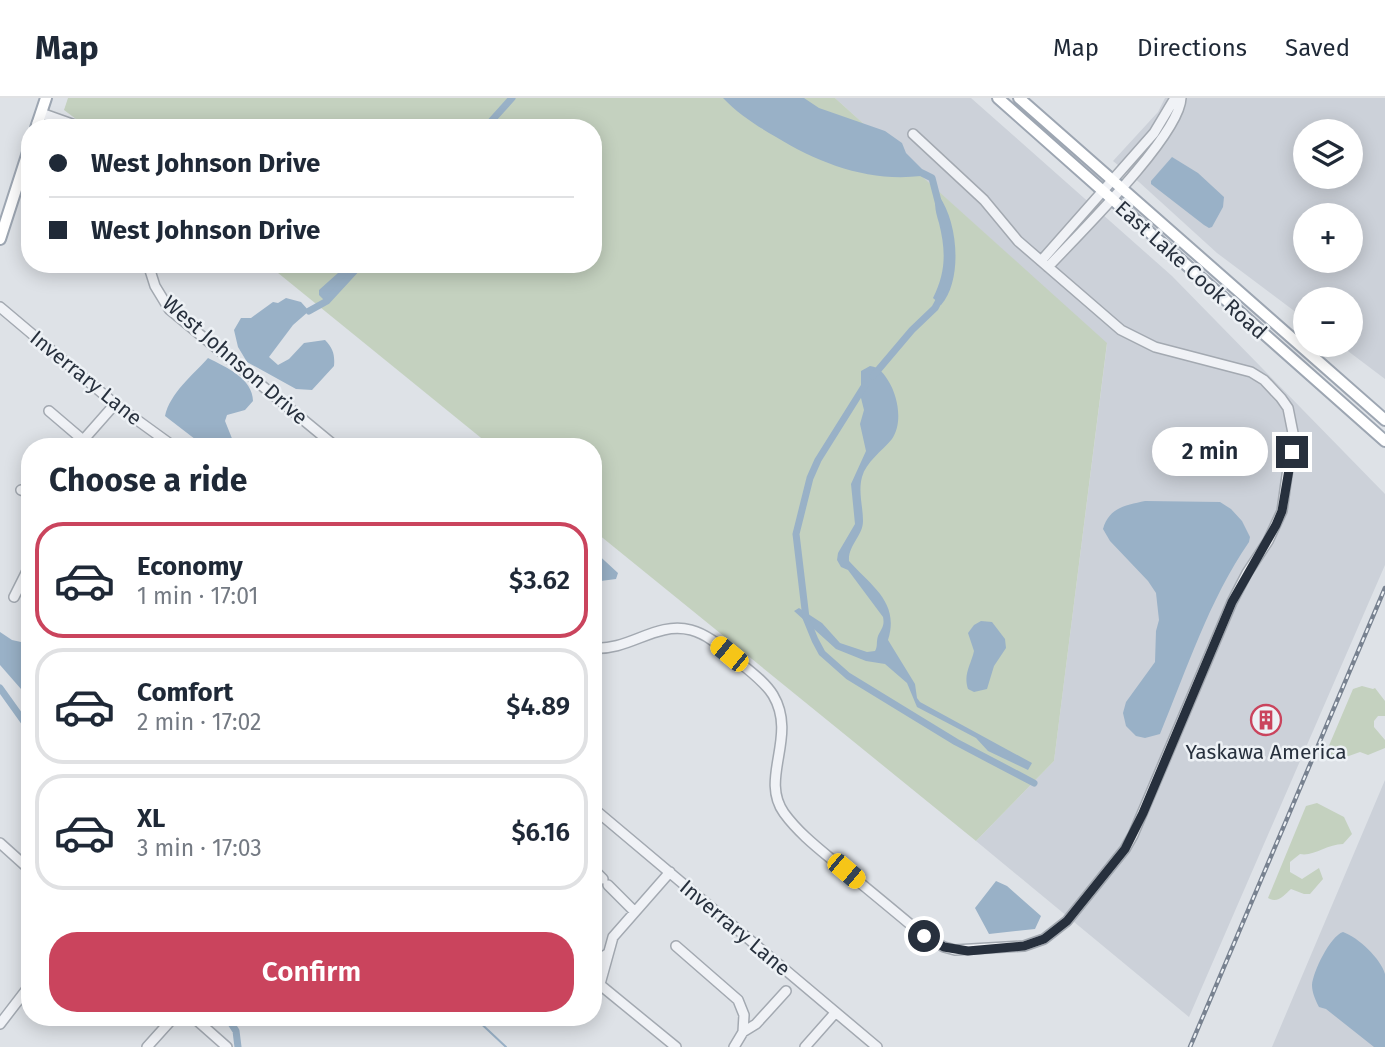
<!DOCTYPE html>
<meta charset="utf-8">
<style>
body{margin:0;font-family:"Fira Sans",sans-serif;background:#f2f2f3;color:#1f2937;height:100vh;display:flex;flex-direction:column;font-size:26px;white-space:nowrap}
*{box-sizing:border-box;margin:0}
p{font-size:23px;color:#747a83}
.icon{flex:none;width:38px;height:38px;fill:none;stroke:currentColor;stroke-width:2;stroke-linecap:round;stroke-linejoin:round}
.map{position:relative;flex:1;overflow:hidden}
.details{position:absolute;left:21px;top:340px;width:581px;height:588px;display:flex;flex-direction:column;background:#fff;border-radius:28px;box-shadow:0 4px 18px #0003}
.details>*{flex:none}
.guide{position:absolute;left:21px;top:21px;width:581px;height:154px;border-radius:28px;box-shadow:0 4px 18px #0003;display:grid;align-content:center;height:154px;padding:0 28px;background:#fff}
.controls{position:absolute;left:1293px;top:21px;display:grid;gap:14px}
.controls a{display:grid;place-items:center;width:70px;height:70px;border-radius:50%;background:#fff;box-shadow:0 4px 18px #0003;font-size:35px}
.end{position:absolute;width:32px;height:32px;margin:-16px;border:9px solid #27303d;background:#fff;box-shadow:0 0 0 4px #fff}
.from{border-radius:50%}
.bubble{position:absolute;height:49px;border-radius:24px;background:#fff;box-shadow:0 4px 18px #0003;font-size:23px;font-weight:600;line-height:49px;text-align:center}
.car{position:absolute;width:21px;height:42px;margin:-21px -10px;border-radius:9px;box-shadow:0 0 5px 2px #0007;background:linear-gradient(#f5c518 24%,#345 0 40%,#f5c518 0 76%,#345 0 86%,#f5c518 0)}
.guide b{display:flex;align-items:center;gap:24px;height:66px;font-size:26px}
.guide b+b{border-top:2px solid #e0e1e3}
.guide i{width:18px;height:18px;background:#1f2937}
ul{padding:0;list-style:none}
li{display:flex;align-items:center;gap:21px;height:116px;margin:0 14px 10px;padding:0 14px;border:4px solid #e0e1e3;border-radius:28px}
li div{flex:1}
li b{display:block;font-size:26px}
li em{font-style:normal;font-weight:600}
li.active{border-color:#ca445d}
li>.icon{width:63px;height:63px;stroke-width:1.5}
h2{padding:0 28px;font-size:32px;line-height:84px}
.cta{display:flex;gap:14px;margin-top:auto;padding:14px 28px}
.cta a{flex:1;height:80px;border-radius:28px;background:#ca445d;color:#fff;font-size:28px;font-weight:600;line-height:80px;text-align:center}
header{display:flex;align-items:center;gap:42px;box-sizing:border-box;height:98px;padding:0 35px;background:#fff;border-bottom:2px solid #e0e1e3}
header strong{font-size:33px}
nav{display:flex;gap:38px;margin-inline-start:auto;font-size:24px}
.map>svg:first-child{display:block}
.built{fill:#ccd1d9;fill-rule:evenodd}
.green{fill:#c4d1bf}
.water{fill:#99b1c7}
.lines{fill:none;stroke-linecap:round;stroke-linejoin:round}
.stream{stroke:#99b1c7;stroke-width:2}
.canal{stroke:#99b1c7;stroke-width:7}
.minor-casing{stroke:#a3a9b1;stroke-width:12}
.major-casing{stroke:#9da6b2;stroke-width:14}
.minor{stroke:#f0f2f6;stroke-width:9}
.major{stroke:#fff;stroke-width:10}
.rail-casing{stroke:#788290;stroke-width:4.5}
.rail{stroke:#edf1f5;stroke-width:2;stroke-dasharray:5;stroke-linecap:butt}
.route{stroke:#27303d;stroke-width:9}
.labels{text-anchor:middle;stroke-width:5;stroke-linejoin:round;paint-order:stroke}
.street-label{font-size:21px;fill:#27303d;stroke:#edf1f5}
.poi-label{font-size:21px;fill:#27303d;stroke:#edf1f5}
</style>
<header>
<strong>Map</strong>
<nav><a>Map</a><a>Directions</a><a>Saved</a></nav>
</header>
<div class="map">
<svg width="1385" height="949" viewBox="0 0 1385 949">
<rect width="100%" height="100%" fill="#dee2e7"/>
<path class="built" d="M835,0h136l201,178 213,218v71l-196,452 -213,-176 78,-80 53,-417z
M1165,0h220v281l-45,-34h11v-46h-45l-1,20 -88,-66 -78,-71 -26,-21 45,-49zM1306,33h45v46h-45zM1306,117h45v46h-45z
M1385,682v267h-113z"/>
<path class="green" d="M68,0h767l272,245 -53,418 -78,80 -383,-311v-84h-102l-224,-182h326v-136h-505l-24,-18z
M1362,588l11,3 2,-1 10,13v15h-7l-4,5v6l11,13v8l-17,7 -8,-3 -14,5 -21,-2 28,-66z
M1317,705l27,14 8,17 -9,10c-16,0 -30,13 -43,10l-10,8v10l12,7 17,-11 4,11 -13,15h-6l-13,-5c-7,6 -13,15 -23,9l38,-92z"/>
<path class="water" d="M723,0h81l15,10 66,23 17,12 4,10 17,17 -2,6c-52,6 -101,-12 -145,-39 -19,-11 -38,-23 -53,-39z
M1172,59l26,16 26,24 -1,10 -11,20 -3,1 -5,-3 -53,-41v-3z
M936,98h3c19,26 24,84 2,109l-8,-7c13,-26 13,-47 6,-75 -3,-10 -5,-16 -3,-27z
M347,166h16l-7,7 -5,1 -7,14 -20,14 -5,-5v-5l19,-17 8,-2z
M286,200l15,4 8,9 -16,14 -24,32 9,8 11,-6 15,-16 21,-3c8,8 10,15 9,26l-22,24 -16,-1 -49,-27 -9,-15 -4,-17 7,-12h10l22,-16 5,1z
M208,260c18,9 45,21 45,43l-8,9 -18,5 -2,6 10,25h-31l-39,-30c5,-23 28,-41 43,-58z
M870,268c10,1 14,8 19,16 9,15 14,41 3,57 -10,12 -26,23 -30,38 -4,15 1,29 1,44 0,15 -15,24 -14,40 22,25 51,41 39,79l27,44 2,14 3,4 112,61 -4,7 -40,-19 -12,-13 -59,-31 -10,-24 -22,-19 -19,-3 -30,-12 -42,-38 5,-3 23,15 18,20 27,9 8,-1c3,-5 1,-9 3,-15 3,-7 7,-10 5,-19l-35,-47 -7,-3 -4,-7 1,-7 17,-29 -4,-40 15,-33 -6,-27 4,-14 -3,-12v-27z
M1145,403l75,1 11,7 11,12 8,16 -1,5c-40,58 -62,127 -89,192l-15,4 -9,-2 -10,-10 -3,-13 3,-11 29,-40 1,-31 3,-11 -3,-27 -8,-12 -38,-40 -7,-12c6,-22 24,-24 42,-28z
M593,452l25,23 -2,6 -23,3z
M981,523l11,1 13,17 1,9 -12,18 -7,23 -13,3 -6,-3c-5,-15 3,-24 6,-38l-6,-18 6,-8z
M0,534l12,8 18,4v60l-9,-15 -21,-24z
M996,783l11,5 34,30 -6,13 -46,5 -14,-26z
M1343,834c15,5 38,27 42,42 0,13 0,57 0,73h-11l-48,-38 -7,-2c-3,-6 -7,-14 -7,-22 1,-13 18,-49 31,-53z"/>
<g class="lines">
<path class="stream" d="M474,919l32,30"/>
<path class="canal" d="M485,30l27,-30
M922,75l10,5 7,27
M309,213l18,-10 34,-37
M873,278l39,-46 23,-22 7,-13
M865,287l-47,75 -8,18 -14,56 10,84 9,22 7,13 26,23 108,66 78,41
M0,590l30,42
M227,919l9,14 2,16"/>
<g class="minor-casing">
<path id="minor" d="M41,15l42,15
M37,25l16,5
M1041,163l113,-128 21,-35
M148,166l7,22 14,23 166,137
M1048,169c29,-31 132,-132 133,-169
M0,209l115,97 58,42
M49,313l34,29
M78,348l37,-42
M21,392l9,3
M14,499l16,-32
M593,550c37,3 62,-27 98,-18 19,5 33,20 48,32 12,10 26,20 34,33 25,42 -14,83 11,118 16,22 38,38 58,55 28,23 55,45 82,68l20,11 11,3 69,-4 20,-7 23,-18 58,-72 8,-14 99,-233 15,-29 21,-32 14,-30 11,-78 -5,-25 -7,-10 -17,-18 -13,-8 -96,-25 -34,-17 -103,-89 -34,-41 -71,-66
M593,710l284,239
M0,745l30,27
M593,771l10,10
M608,787l27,27
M676,848l62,54 6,15 -1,17 -9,15
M593,865l14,-9
M593,881l83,68
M600,886l13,-47 57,-65
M193,919l34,30
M0,926l30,-39
M743,934l13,-8 30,-33
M147,949l27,-30
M805,949l30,-34"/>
</g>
<g class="major-casing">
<path id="major" d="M998,0l387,343
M1019,0l366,322
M36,30l10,-30
M0,141l30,-93"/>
</g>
<use href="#minor" class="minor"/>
<use href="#major" class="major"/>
<g class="rail-casing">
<path id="rail" d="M1190,949l195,-459"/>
</g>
<use href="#rail" class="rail"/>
</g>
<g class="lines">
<path class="route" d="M924,838l20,11 24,4 56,-5 20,-7 23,-18 58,-72 18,-36 89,-211 44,-77 6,-14 10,-59"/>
</g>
<defs>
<g id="building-ring" transform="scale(1.575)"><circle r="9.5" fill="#edf1f5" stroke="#ca445d" stroke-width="1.5"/><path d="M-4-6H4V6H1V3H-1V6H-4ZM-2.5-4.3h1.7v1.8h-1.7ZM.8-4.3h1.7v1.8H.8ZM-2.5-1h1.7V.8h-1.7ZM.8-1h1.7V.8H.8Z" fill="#ca445d"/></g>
</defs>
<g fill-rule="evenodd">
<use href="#building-ring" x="1266" y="622"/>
</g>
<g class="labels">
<g class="street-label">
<text transform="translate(1191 172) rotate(42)" y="7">East Lake Cook Road</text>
<text transform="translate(235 262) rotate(41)" y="7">West Johnson Drive</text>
<text transform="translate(86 280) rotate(39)" y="7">Inverrary Lane</text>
<text transform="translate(735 830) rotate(40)" y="7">Inverrary Lane</text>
</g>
<g class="poi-label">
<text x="1266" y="661">Yaskawa America</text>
</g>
</g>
</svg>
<div class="controls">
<a><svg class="icon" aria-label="layers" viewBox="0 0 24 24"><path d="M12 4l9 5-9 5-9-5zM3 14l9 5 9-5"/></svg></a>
<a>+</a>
<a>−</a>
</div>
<i class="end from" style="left:924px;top:838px"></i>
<i class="end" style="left:1292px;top:354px"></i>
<div class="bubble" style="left:1152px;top:329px;width:116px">2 min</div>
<i class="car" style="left:729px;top:556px;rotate:309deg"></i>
<i class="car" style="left:846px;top:773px;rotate:130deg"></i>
<div class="guide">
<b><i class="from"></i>West Johnson Drive</b>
<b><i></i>West Johnson Drive</b>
</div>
<section class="details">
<h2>Choose a ride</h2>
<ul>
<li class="active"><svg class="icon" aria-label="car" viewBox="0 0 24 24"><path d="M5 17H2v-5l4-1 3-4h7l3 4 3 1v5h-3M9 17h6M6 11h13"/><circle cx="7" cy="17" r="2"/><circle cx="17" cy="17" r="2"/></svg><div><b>Economy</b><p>1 min · 17:01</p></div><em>$3.62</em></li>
<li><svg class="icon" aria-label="car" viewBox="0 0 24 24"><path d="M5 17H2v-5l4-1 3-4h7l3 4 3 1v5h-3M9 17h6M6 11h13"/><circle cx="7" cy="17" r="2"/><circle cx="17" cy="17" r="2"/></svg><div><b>Comfort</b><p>2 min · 17:02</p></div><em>$4.89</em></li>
<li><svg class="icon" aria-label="car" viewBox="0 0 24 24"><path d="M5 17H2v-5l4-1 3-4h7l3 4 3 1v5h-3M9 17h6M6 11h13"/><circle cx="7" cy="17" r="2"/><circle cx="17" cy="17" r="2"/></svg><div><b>XL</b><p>3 min · 17:03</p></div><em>$6.16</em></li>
</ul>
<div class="cta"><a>Confirm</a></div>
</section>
</div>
